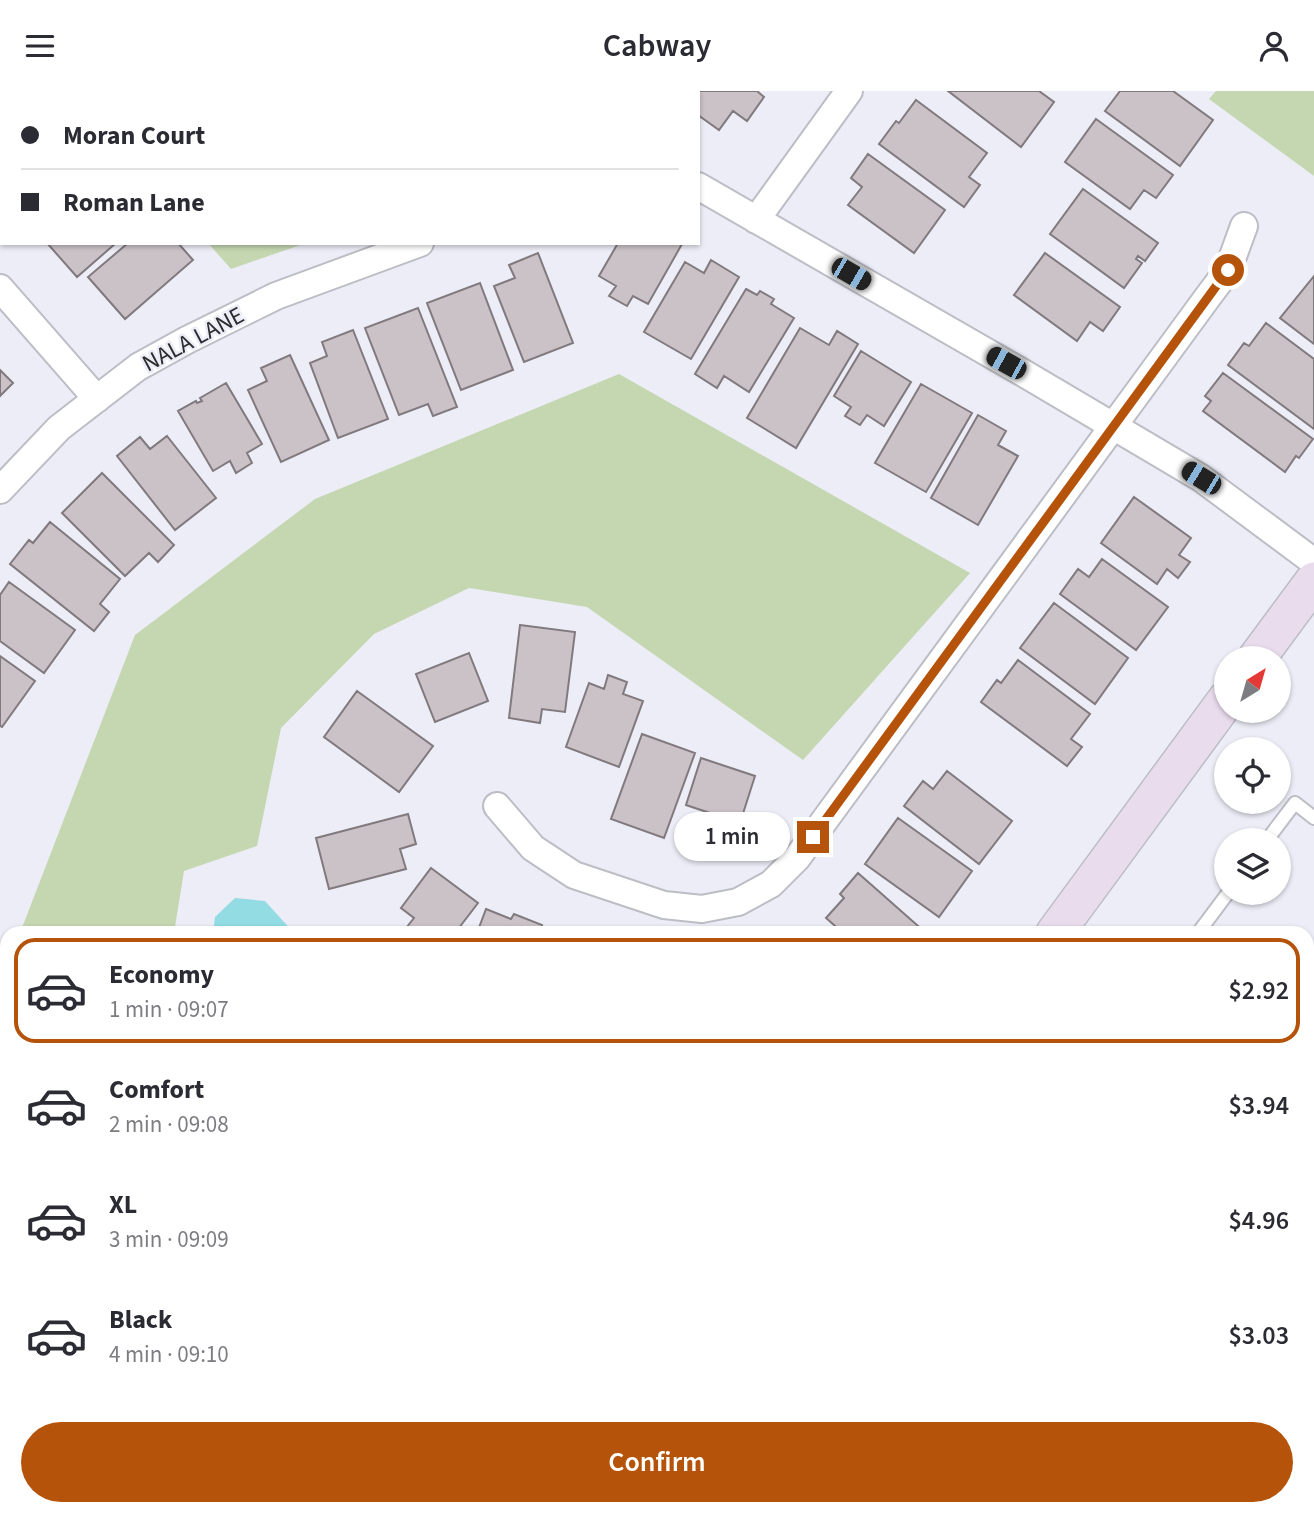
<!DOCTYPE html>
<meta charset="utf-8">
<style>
body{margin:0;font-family:"Source Sans 3",sans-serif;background:#f7f7f7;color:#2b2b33;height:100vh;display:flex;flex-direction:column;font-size:26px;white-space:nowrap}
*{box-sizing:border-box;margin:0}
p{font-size:23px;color:#7c7c81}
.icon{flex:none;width:38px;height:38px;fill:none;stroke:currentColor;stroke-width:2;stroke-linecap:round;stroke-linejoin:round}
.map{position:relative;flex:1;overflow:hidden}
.details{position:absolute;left:0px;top:835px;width:1314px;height:590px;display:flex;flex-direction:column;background:#fff;border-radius:21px 21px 0 0;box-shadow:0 2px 5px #0004}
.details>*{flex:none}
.banner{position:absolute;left:0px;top:0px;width:700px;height:154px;box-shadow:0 2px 5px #0004;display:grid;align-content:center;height:154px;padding:0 21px;background:#fff}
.needle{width:46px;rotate:37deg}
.fabs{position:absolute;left:1214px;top:555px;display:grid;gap:14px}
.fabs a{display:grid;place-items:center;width:77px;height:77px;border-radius:50%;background:#fff;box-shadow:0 2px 5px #0004;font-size:35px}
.end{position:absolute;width:32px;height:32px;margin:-16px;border:9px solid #b45309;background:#fff;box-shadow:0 0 0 4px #fff}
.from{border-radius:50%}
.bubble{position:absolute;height:49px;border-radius:24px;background:#fff;box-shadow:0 2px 5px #0004;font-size:23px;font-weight:600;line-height:49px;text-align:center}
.car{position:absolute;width:21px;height:42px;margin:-21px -10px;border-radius:9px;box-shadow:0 0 5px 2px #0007;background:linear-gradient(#222 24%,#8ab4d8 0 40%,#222 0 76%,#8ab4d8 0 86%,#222 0)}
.banner b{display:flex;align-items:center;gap:24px;height:66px;font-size:26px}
.banner b+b{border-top:2px solid #e1e1e2}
.banner i{width:18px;height:18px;background:#2b2b33}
ul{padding:12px 0 0;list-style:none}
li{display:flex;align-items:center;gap:21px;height:105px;margin:0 14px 10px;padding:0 7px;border:4px solid transparent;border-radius:21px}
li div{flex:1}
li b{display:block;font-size:26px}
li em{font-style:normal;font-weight:600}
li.current{border-color:#b45309}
li>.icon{width:63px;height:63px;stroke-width:1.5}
.primary-button{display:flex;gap:14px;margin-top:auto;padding:14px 21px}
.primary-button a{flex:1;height:80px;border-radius:42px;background:#b45309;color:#fff;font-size:28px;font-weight:600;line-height:80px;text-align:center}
header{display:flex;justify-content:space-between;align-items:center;height:91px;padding:0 21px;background:#fff;font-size:32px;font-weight:600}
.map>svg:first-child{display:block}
.green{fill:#c4d7b1}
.water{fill:#93dce4}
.building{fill:#cac2c7;stroke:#80797d;stroke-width:2}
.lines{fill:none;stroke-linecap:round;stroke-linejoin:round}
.lane-casing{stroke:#bcbdc5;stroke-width:16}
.street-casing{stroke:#bcbdc5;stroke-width:30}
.secondary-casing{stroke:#bcbdc5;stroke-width:40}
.lane{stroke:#fff;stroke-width:12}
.street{stroke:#fff;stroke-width:26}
.secondary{stroke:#e9dced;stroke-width:37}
.route{stroke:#b45309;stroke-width:9}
.labels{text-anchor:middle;stroke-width:5;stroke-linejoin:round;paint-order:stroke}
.street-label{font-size:24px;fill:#2c2c2f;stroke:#ecedf6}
</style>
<header><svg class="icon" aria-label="menu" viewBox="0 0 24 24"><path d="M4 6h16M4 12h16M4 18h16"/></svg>Cabway<svg class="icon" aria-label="person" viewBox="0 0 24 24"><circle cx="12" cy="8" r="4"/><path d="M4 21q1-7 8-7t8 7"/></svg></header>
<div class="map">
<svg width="1314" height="1423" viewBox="0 0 1314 1423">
<rect width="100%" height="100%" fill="#ecedf6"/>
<path class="green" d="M77,0h363l-2,2h-360z
M1216,0h98v85l-105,-77z
M208,152h98l-75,26z
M619,283l351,199 -167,187 -216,-153 -118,-19 -95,46 -93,94 -24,118 -73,25 -10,62h-154l115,-298 180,-136z
M7,876v115l-7,-9v-88z
M7,1247v171h177l2,5h-186v-174z"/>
<path class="water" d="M235,807l30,3 29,32h-81l2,-16z
M0,1067l6,10 -6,78z
M921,1418h129l8,5h-130z"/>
<path class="building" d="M0,0h28l2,2h-28v70l-2,1z
M665,0h92l7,6 -17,24 -14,-10 -14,19 -21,-15v-22h-30z
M948,0h91l15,11 -33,45z
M1120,0h53l40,29 -33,46 -75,-55z
M916,9l71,53 -18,24 11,8 -16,22 -85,-63 17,-23 3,2z
M1096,28l77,56 -17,23 -12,-8 -14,19 -65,-47z
M868,63l77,56 -31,43 -66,-48 14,-18 -11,-9z
M1083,98l75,54 -13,18 -7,-5 -2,3 6,4 -18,25 -74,-54z
M47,152h69l-39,34z
M128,152h50l15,17 -68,59 -37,-42z
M618,152l64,1 -34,60 -15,-8 -6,10 -18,-10 7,-10 -17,-10z
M538,162l35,90 -49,19 -30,-76 21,-8 -6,-13z
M1045,162l75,54 -17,24 -13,-9 -13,19 -63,-46z
M711,169l28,17 -48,82 -47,-27 41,-70 19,11z
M1314,185v68l-34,-26z
M480,192l33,87 -52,20 -34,-87z
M746,198l11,6 3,-4 14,8 -3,5 23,14 -45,74 -25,-16 -7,12 -22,-14z
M418,217l39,99 -24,9 -5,-12 -29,11 -34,-87z
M1266,232l48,36v70l-86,-64 16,-22 5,3z
M800,237l29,17 8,-14 21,13 -62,104 -49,-30z
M353,239l35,89 -50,19 -28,-75 17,-7 -5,-14z
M861,260l50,31 -27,44 -17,-11 -7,10 -15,-9 6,-9 -17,-11z
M290,264l39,85 -48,22 -33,-72 19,-9 -6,-13z
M0,279l13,13 -13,13z
M1223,282l90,66 -14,19 -3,-2 -11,16 -82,-61 8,-10 -6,-5z
M226,292l36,61 -15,9 5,10 -16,10 -6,-12 -17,10 -35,-60 18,-10 1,2 5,-2 -2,-3z
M921,293l51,29 -46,79 -51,-29z
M978,324l28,16 -8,14 20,11 -40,69 -47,-27z
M167,345l49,62 -41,32 -58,-74 23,-19 10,12z
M102,382l72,72 -16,17 -9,-9 -24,23 -63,-63z
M1134,406l57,41 -12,17 11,7 -12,16 -11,-9 -10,15 -56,-41z
M50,431l70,57 -20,25 9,8 -15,19 -84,-67 19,-24 4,3z
M1102,468l66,48 -32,43 -76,-56 18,-25 11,8z
M9,491l66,48 -31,43 -44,-32v-46z
M1054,512l74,55 -33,46 -75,-56z
M520,534l55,7 -10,80 -23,-3 -2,14 -31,-5z
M469,562l19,48 -53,21 -19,-48z
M0,565l35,25 -33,46 -2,-1z
M1018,569l72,54 -19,25 11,8 -15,19 -86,-64 16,-22 4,3z
M608,584l19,7 -4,12 20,7 -24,66 -53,-20 23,-64 15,6z
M357,600l76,55 -34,46 -75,-55z
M642,643l53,19 -31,85 -53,-19z
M701,667l54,18 -15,47 -54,-18z
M947,680l65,50 -33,43 -75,-58 19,-25 10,8z
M408,723l8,30 -16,5 6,20 -77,20 -13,-51z
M898,727l74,53 -33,46 -74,-53z
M431,777l47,35 -23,30h-22l-2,-2 -2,2h-17l-6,-5 8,-10 -13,-10z
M858,782l68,60h-83l-17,-15 18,-20 -4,-4z
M486,818l25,10 3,-5 28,11 -3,8h-62z"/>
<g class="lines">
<g class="lane-casing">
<path id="lane" d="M1267,749l28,-37 19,15
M1198,842l30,-40
M1307,949l7,-8
M1307,1277l7,-9
M1158,1418l7,5
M1198,1423l4,-5"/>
</g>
<g class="street-casing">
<path id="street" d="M580,2l1,-2
M698,95l327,188 176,104 113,84
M756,129l93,-129
M0,197l97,111
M0,399l59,-62 79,-61 49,-27 89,-44 144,-53
M497,715l36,42 41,27 90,30 38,4 36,-7 33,-18 26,-26 410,-560 21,-28 16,-44"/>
</g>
<g class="secondary-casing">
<path id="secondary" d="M1257,567l57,-77
M1055,842l172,-234
M628,1423l4,-5"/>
</g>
<use href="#lane" class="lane"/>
<use href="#street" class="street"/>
<use href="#secondary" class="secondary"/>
</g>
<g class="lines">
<path class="route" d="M813,746l415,-567"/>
</g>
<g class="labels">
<g class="street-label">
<text transform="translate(193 248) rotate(-28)" y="8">NALA LANE</text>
</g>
</g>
</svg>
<div class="fabs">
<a><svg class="needle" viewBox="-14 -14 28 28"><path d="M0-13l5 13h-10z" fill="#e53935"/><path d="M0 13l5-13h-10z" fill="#7c7c81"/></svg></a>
<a><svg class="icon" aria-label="locate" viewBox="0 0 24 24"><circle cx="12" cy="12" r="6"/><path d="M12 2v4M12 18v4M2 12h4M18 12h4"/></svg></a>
<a><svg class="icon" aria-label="layers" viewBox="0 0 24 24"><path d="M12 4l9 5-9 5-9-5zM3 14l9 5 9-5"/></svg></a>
</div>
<i class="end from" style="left:1228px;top:179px"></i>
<i class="end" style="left:813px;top:746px"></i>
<div class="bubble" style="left:674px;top:721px;width:116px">1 min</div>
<i class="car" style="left:851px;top:183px;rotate:120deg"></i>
<i class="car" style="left:1006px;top:272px;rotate:299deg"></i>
<i class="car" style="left:1201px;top:387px;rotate:301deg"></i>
<div class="banner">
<b><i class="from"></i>Moran Court</b>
<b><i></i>Roman Lane</b>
</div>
<section class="details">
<ul>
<li class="current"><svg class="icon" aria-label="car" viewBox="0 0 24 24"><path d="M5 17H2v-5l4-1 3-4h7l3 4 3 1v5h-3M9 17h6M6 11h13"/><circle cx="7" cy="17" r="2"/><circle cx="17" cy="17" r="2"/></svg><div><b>Economy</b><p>1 min · 09:07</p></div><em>$2.92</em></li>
<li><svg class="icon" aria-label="car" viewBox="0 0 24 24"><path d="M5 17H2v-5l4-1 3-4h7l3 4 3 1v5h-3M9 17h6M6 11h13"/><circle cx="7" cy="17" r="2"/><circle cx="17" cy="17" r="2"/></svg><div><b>Comfort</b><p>2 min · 09:08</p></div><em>$3.94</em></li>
<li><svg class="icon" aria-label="car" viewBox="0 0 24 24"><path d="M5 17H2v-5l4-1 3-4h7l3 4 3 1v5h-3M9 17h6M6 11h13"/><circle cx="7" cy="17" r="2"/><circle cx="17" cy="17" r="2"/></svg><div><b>XL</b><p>3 min · 09:09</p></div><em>$4.96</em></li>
<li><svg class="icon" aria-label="car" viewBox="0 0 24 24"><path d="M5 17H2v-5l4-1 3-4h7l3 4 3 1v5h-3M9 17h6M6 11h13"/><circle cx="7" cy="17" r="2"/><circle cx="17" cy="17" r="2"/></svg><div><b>Black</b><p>4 min · 09:10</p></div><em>$3.03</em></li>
</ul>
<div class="primary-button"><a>Confirm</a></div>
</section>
</div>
